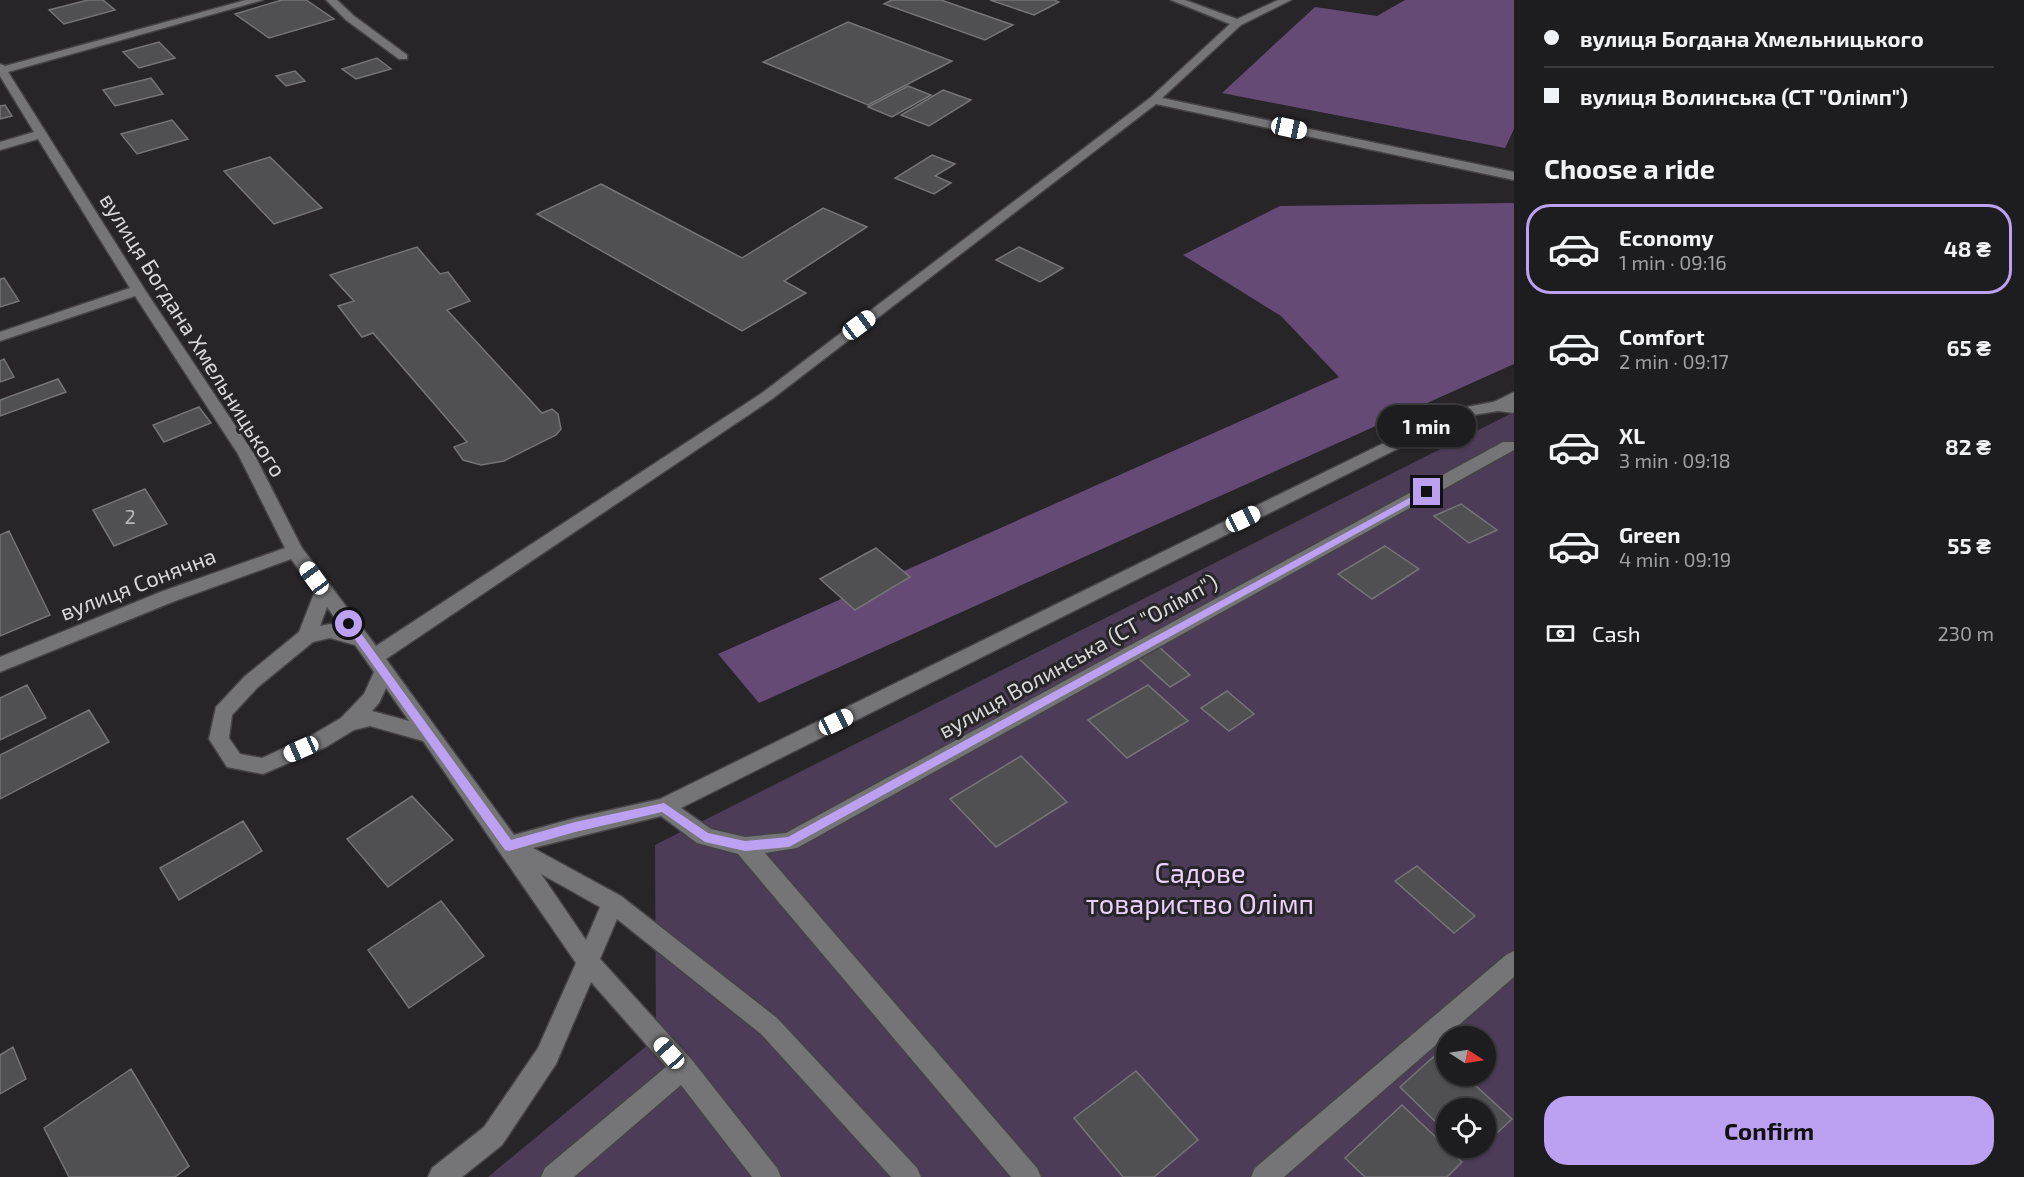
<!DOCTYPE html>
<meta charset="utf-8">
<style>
body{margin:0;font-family:"Exo 2",sans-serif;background:#252527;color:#f1f3f6;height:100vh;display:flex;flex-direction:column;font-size:22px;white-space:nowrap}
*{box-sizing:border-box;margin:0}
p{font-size:20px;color:#a0a1a4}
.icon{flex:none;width:33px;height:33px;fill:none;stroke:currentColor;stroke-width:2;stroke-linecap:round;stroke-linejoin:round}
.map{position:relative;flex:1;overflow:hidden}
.details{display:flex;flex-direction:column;background:#1d1c1e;width:510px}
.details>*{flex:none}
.banner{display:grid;align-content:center;height:132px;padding:0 30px;background:#1d1c1e}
.needle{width:39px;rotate:102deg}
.tools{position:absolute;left:1436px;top:1026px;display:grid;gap:12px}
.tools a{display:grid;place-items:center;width:60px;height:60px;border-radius:50%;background:#1d1c1e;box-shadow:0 2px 4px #0004,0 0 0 2px #3b3a3c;font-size:30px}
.end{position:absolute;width:27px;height:27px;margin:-14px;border:8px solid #bca0f2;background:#111;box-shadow:0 0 0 3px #111}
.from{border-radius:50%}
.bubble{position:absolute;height:42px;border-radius:21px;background:#1d1c1e;box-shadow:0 2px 4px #0004,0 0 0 2px #3b3a3c;font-size:20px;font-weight:700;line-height:42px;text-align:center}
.car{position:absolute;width:18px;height:36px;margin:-18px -9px;border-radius:8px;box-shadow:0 0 4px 2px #0007;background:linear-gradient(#fff 24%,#345 0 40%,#fff 0 76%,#345 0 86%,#fff 0)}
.banner b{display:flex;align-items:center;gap:21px;height:57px;font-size:22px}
.banner b+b{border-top:2px solid #3b3a3c}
.banner i{width:15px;height:15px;background:#f1f3f6}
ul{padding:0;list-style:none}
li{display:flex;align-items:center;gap:18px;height:90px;margin:0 12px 9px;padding:0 18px;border:3px solid transparent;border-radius:24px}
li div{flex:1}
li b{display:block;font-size:22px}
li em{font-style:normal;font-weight:700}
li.active{border-color:#bca0f2}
li>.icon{width:54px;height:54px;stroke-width:1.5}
h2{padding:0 30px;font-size:27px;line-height:72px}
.pay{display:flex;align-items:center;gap:15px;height:66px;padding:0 30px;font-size:22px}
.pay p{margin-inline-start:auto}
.cta{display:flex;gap:12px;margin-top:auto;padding:12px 30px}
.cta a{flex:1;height:69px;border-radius:24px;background:#bca0f2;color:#111;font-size:24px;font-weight:700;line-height:69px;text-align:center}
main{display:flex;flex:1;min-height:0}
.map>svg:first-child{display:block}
.green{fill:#4d3c58;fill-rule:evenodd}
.forest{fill:#654a76}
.building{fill:#504f51;stroke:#757476;stroke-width:1.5}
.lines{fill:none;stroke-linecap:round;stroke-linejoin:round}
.service-casing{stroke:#454345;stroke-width:3}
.minor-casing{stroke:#454345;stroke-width:3}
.service{fill:#757476;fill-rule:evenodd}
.minor{fill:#757476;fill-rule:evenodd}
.route{fill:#bca0f2}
.labels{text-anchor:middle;stroke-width:6;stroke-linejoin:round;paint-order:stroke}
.number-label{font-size:20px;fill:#b8b6b8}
.street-label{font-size:22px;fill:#dad9da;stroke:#272528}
.near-park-label{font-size:27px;fill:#ebd1fc;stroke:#272528}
</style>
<main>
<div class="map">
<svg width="1514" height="1177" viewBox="0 0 1514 1177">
<rect width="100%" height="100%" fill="#272528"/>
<path class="green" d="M1514,412v765h-1026l168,-139 -1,-193zM1446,1036h39v40h-39zM1446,1108h39v40h-39z"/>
<path class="forest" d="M1405,0h109v129l-9,19 -283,-55 93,-86 62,9z
M1514,203v161l-755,339 -41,-49 621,-277 -58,-61 -98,-61 97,-49z"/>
<path class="building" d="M88,0h15l12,10 -51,14 -15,-14z
M282,0h24l28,19 -65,19 -34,-24z
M892,0h49l72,25 -28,15 -101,-36z
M990,0h64l5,2 -25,13z
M848,22l104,39 -84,44 -105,-43z
M159,42l16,16 -36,10 -16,-16z
M377,58l14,11 -35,10 -14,-10z
M295,71l10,10 -19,5 -10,-10z
M151,78l12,16 -48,12 -12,-16z
M908,86l23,9 -39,22 -24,-10z
M943,90l28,10 -42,26 -28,-11z
M5,105l7,11 -12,3v-13z
M172,120l16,19 -51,15 -16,-20z
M932,155l23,9 -20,12 16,7 -17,11 -39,-16z
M270,157l52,51 -48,16 -50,-53z
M601,184l141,74 81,-50 44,19 -83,54 22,12 -64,38 -205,-117z
M417,247l23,27 8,-2 22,29 -23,9 95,103 10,-4 6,5 3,15 -5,6 -52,26 -23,4 -18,-5 -9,-13 13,-5 -94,-109 -11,4 -24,-31 16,-5 -24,-26z
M1019,247l44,21 -23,14 -44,-22z
M4,278l15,23 -19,6v-28z
M4,359l10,18 -14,5v-21z
M58,379l8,13 -66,24v-16z
M199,407l12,16 -47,19 -11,-17z
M145,489l22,35 -53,22 -21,-36z
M1461,504l36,26 -28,13 -35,-27z
M9,531l41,84 -50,21v-101z
M1385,546l34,23 -47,30 -34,-25z
M876,548l34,29 -55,33 -35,-31z
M1158,646l32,29 -20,12 -32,-29z
M27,685l19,33 -46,22v-42z
M1148,685l40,36 -61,37 -39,-38z
M1227,691l27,23 -25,17 -28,-23z
M89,710l20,32 -109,57v-44z
M1021,756l46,46 -71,45 -46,-48z
M412,796l41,44 -65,47 -41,-48z
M243,821l19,30 -83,49 -19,-32z
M1417,866l58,50 -21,17 -59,-52z
M441,901l43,55 -75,52 -41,-58z
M13,1047l13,32 -26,15v-39z
M1440,1051l6,6v19h19l47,43 -27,25v-36h-39v24l-46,-45z
M131,1069l58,97 -14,11h-106l-25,-49z
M1136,1071l62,69 -44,37h-31l-49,-59z
M1402,1105l60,57 -15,15h-82l-20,-19z
M1461,1148h20l-10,9z"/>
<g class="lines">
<g class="service-casing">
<path id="service" d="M1514,392v11l-10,6h-12l-2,-3 2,-3z"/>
</g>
<g class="minor-casing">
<path id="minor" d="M246,0h17l-255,72 137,218 109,164 48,94 74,98 386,-253 388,-295 80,-74 -59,-24h14l52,19 41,-19h13l-50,25 -79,73 352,74v8l-358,-76 -384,295 -386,260 128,176 61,-17 85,-19 791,-389 47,-9 16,2v10l-16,-2 -37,6 -780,391 30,21 34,8 41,-4 717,-391h11v8l-717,398 -32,5 272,315 4,9h-30l-273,-323 -41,-11 -36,-27 -128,32 88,48 156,122 140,150 4,9h-30l-130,-143 -144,-115 -17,40 92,101 85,108 4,9h-29l-71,-92 -107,92h-33l4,-9 121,-101 -75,-85 -35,82 -54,81 -40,32h-34l4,-9 52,-41 54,-79 38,-85 -153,-222 -53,-15 -16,4 -28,17 -63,27 -36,-7 -18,-28 7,-32 28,-30 55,-45 16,-41 -24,-32 -116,42 -175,71v-15l163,-66 122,-43 -47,-94 -103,-158 -135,45v-9l130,-44 -92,-149 -38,11v-8l34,-10 -34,-56v-12l5,2zM327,607l15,21 -12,-4 -10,2zM330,638l25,7 19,27 -10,22 -23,24 -29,17 -50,23 -22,-4 -11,-16 3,-23 26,-28 55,-45zM386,688l23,33 -37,-10 7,-8zM541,874l59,33 -14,33z
M326,0h11l17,16 53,39v4h-8l-53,-39z
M1514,951v26l-230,200h-33l4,-9 251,-213z"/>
</g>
<use href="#service" class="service"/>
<use href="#minor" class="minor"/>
</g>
<path class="route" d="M1424,490l8,2 -643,355 -44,4 -40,-9 -43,-30 -87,20 -66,19 -4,-1 -161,-226 5,-4 3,1 159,219 64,-18 89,-19 44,30 37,8 43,-4z"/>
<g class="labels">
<g class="number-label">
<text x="130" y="524">2</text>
</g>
<g class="street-label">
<text transform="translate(193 335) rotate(58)" y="8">вулиця Богдана Хмельницького</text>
<text transform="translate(138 584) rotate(-21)" y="8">вулиця Сонячна</text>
<text transform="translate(1078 656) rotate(-29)" y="8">вулиця Волинська (СТ "Олімп")</text>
</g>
<g class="near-park-label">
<text x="1200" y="883">Садове<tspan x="1200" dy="31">товариство Олімп</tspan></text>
</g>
</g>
</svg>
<div class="tools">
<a><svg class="needle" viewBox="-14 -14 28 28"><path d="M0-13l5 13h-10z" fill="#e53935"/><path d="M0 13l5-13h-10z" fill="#a0a1a4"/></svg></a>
<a><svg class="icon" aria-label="locate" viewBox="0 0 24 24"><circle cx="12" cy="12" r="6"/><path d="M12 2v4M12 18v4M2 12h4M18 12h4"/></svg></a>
</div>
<i class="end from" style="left:349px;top:624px"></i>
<i class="end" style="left:1427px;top:492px"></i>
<div class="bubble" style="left:1377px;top:405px;width:99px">1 min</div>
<i class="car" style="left:1289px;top:128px;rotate:102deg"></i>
<i class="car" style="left:859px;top:325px;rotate:53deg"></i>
<i class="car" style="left:1243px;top:519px;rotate:64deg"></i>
<i class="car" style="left:314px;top:578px;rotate:324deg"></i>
<i class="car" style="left:836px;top:722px;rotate:64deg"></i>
<i class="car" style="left:301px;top:749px;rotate:246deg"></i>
<i class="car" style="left:669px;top:1053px;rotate:318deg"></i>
</div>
<section class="details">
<div class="banner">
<b><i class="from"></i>вулиця Богдана Хмельницького</b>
<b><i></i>вулиця Волинська (СТ &quot;Олімп&quot;)</b>
</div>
<h2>Choose a ride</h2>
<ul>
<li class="active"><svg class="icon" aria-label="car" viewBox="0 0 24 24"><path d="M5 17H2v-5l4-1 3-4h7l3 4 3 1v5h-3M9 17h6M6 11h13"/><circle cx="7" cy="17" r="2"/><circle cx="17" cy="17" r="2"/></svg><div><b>Economy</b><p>1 min · 09:16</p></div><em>48 ₴</em></li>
<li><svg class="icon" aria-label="car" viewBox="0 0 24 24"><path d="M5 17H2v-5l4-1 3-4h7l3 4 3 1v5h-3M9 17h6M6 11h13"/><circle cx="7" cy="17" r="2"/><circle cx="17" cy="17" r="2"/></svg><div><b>Comfort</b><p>2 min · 09:17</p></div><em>65 ₴</em></li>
<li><svg class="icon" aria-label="car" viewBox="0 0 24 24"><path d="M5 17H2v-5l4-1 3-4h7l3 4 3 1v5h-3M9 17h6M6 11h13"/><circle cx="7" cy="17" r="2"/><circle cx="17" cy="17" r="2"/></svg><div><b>XL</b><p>3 min · 09:18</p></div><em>82 ₴</em></li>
<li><svg class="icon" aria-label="car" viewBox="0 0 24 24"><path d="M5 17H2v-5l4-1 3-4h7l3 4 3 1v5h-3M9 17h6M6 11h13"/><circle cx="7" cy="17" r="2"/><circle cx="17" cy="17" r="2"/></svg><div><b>Green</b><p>4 min · 09:19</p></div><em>55 ₴</em></li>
</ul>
<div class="pay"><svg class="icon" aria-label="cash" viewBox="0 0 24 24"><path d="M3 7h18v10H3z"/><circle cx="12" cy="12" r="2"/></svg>Cash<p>230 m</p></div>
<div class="cta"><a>Confirm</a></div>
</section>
</main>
